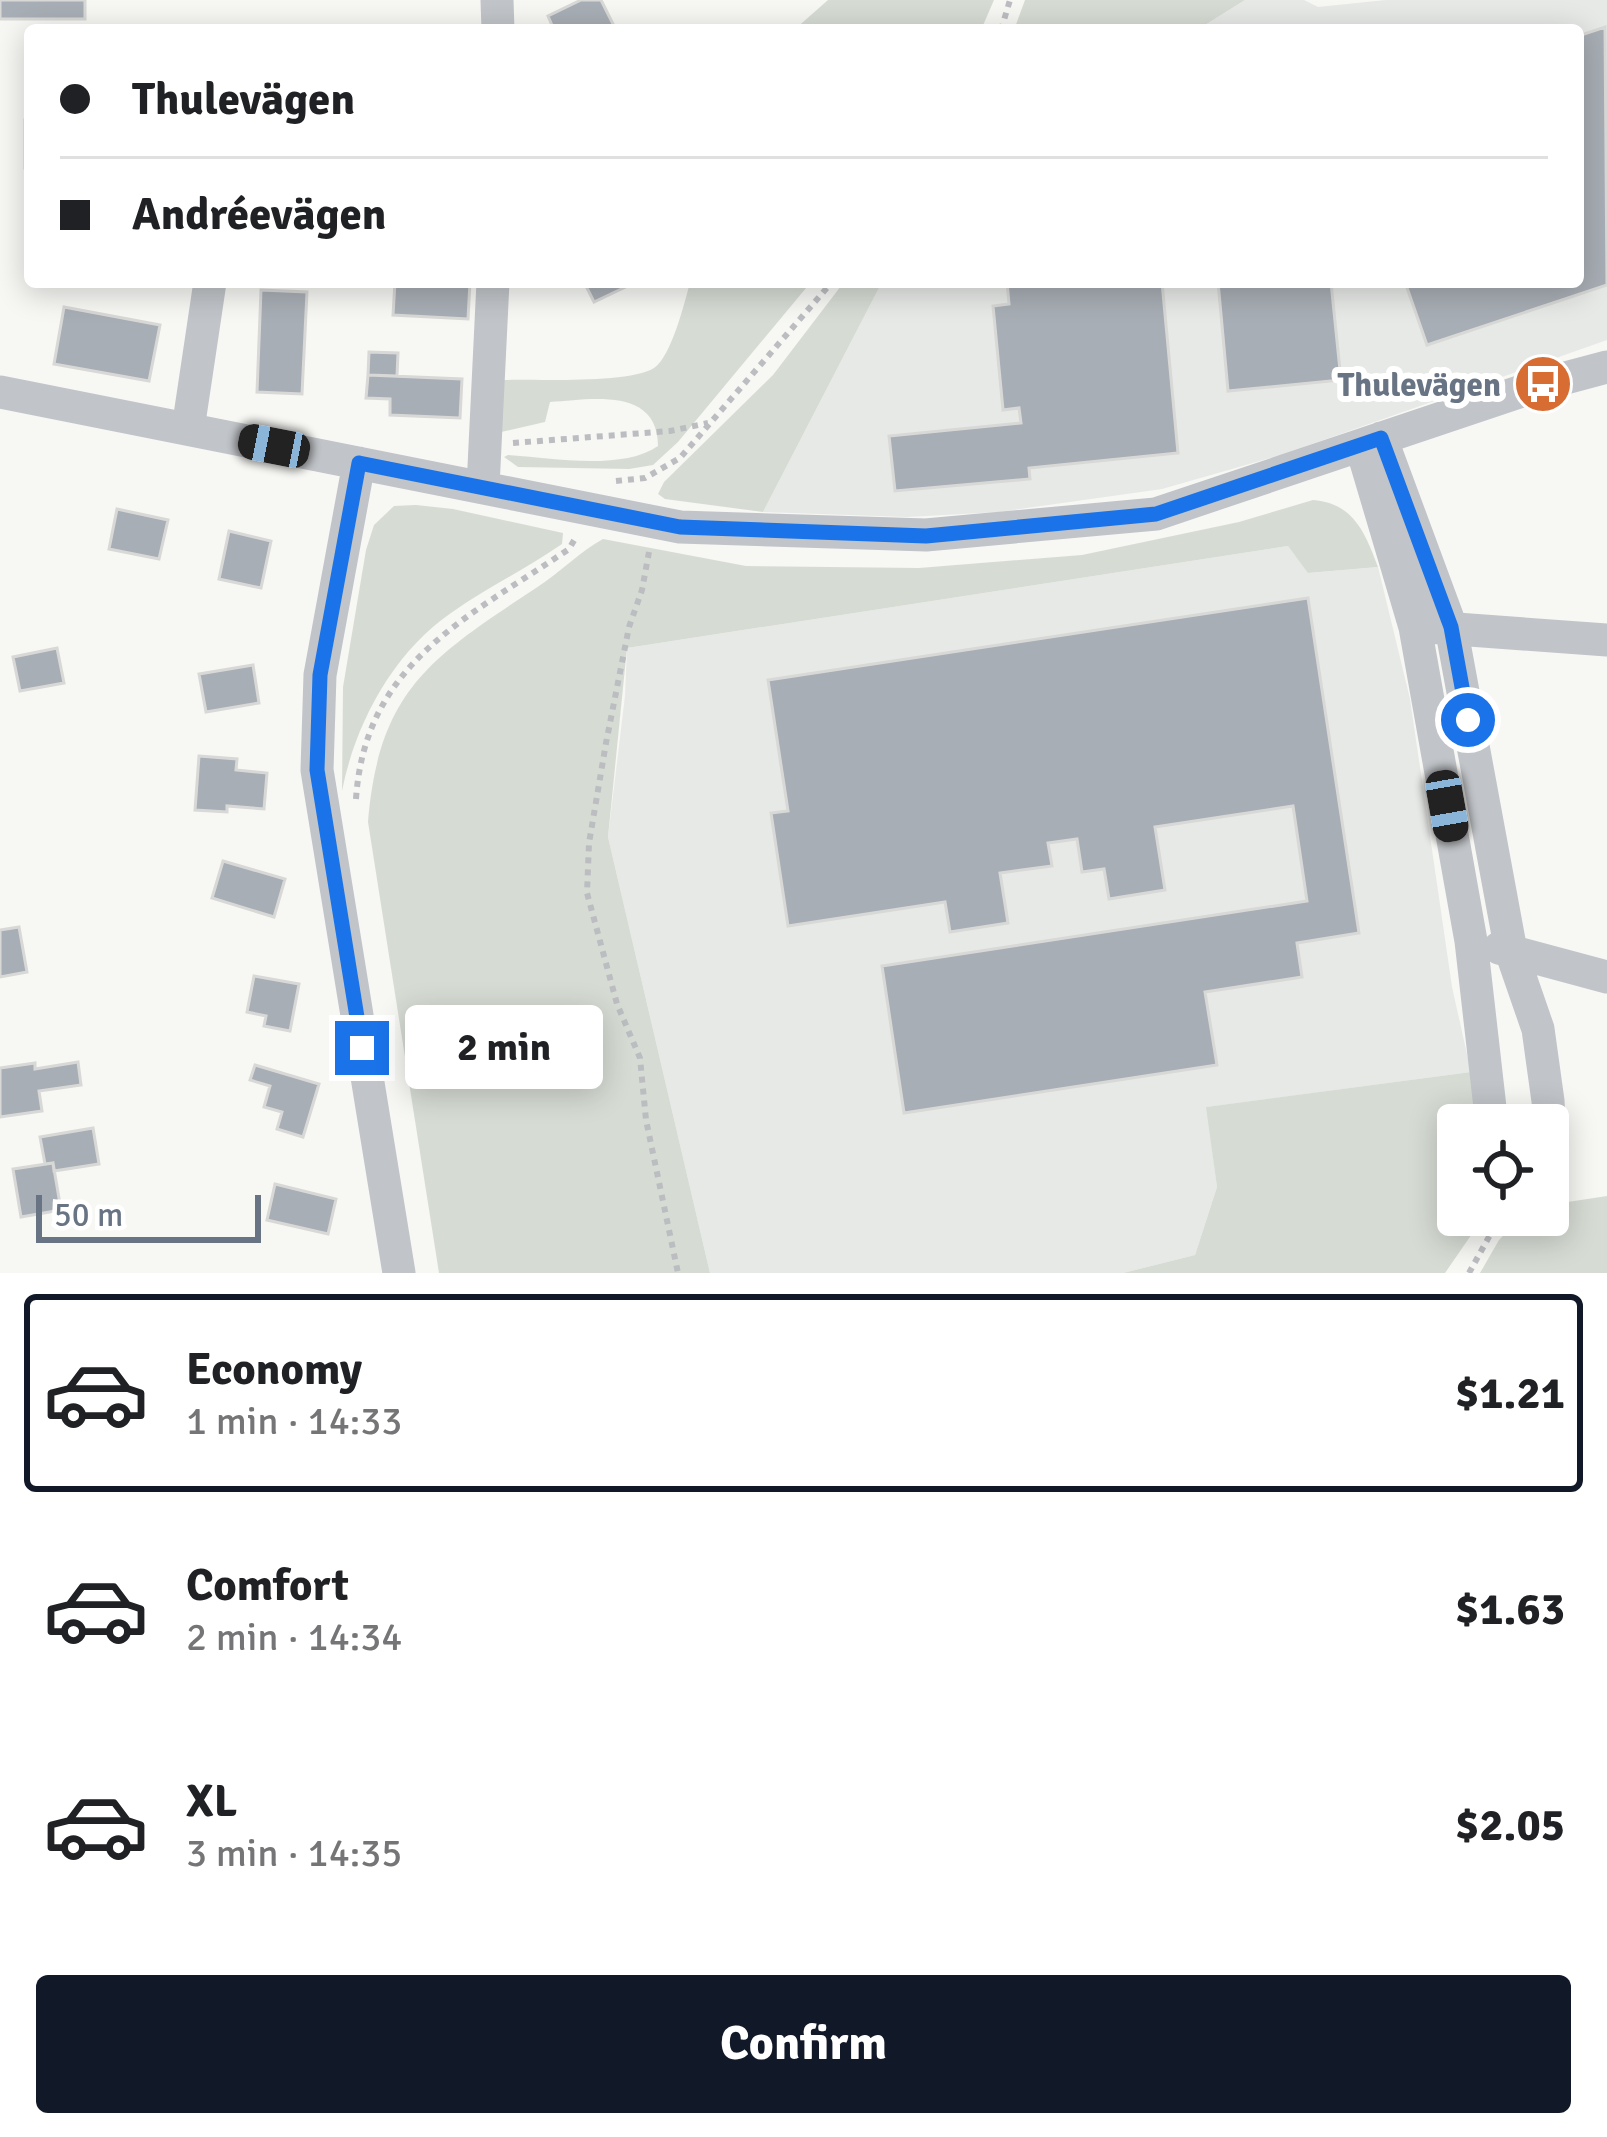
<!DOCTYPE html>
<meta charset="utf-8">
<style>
body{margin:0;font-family:Signika,sans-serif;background:#f6f6f6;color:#202124;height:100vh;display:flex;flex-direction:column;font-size:45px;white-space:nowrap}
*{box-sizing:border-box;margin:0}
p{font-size:39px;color:#757577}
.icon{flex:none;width:66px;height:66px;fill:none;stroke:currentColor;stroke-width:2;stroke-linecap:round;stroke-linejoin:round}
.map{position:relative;height:1273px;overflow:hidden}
.panel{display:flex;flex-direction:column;background:#fff;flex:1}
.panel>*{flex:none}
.hud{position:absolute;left:24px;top:24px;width:1560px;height:264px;border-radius:12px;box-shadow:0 6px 30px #0003;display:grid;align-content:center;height:264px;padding:0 36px;background:#fff}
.controls{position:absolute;left:1437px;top:1104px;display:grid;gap:24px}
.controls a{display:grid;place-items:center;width:132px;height:132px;border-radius:12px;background:#fff;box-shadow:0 6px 30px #0003;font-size:60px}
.scale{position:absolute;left:36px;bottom:30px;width:225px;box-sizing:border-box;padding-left:12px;border:6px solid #687483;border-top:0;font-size:33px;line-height:42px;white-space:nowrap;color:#687483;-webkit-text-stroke:9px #fff;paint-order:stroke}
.end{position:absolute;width:54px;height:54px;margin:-27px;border:15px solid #1a73e8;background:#fff;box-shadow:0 0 0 6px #fff}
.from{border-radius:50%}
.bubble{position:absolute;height:84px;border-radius:12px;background:#fff;box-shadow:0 6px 30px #0003;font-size:39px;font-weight:700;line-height:84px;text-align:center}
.car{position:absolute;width:36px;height:72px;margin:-36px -18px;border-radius:15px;box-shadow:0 0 9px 3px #0007;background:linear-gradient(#222 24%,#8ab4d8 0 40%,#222 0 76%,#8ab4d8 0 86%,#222 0)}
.hud b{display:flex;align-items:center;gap:42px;height:114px;font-size:45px}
.hud b+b{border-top:3px solid #e0e0e0}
.hud i{width:30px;height:30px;background:#202124}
ul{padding:21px 0 0;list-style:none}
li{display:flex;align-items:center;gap:36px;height:198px;margin:0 24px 18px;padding:0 12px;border:6px solid transparent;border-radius:12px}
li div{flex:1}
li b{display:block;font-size:45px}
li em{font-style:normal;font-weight:700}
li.current{border-color:#111827}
li>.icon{width:108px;height:108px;stroke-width:1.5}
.action{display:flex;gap:24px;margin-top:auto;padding:24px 36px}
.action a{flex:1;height:138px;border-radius:12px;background:#111827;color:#fff;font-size:48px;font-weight:700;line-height:138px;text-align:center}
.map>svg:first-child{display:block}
.built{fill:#e7e9e7}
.green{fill:#d6dcd4}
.building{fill:#a8aeb5;stroke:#d8d9d7;stroke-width:3}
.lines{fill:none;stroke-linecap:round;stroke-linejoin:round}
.path{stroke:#bbbdc0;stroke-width:6;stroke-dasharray:6 6;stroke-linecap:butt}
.minor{stroke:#c1c4c8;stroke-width:33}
.route{stroke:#1a73e8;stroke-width:15}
.labels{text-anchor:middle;stroke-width:12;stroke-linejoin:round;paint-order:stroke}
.poi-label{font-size:33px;font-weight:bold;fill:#687483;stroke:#fff;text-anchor:end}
</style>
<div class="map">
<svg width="1607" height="1273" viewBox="0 0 1607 1273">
<rect width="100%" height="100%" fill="#f7f7f4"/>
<path class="built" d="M1245,0h59l14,7 68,-7h221v340l-323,114 -122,35 -163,23 -92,5 -144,-5 119,-230h696v-252h-381z
M1288,546l21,27 69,-6 32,132 42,288 19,85 -264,35 10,80 -22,68 -72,18h-413l-102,-436 17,-141 2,-48z"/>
<path class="green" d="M828,0h166l-13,30h-187z
M1025,0h220l-48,30h-183z
M690,282h121l-133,160 -25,23 -24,4 -111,-2 -14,-10 4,-2c43,3 114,16 150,-9 0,-59 -66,-47 -108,-44l-5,20 -44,10 3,-52c32,-1 125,4 150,-12 17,-11 31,-66 36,-86z
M844,282h38l-119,230 -98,-13 -7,-5 6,-12 109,-107z
M1313,500c40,3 52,32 65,67l-70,6 -20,-27 -661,102 -19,189 102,436h-271l-71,-451c11,-133 64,-165 168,-234 24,-15 43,-36 67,-49l143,27 173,2 163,-13 157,-33z
M416,505l37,4 110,24 -1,11c-36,25 -76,44 -111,69 -58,40 -96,111 -109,178l1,-104 23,-137 8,-25 20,-19z
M1471,1072l7,53h-20v90h27l-40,58h-322l72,-18 22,-68 -11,-80z
M1607,1196v77h-127l19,-33 24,-25h25v-10z"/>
<path class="building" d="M0,0h85v19h-85z
M581,0h20l15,30h-62l-6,-14z
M1605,27l2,258 -180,60 -22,-63h173v-246z
M25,120h5v48h-5z
M395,282h75l-2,37 -75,-4z
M584,282h52l-42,20z
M1007,282h155l16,171 -149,15 1,11 -135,12 -6,-55 132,-13 -2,-15 -16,2 -10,-104 16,-2z
M1218,282h113l10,98 -113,11z
M261,290l46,2 -5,102 -45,-2z
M64,307l96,18 -11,56 -95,-17z
M369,352l29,1 -1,23 -29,-1z
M368,375l94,4 -2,39 -70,-3v-16l-24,-1z
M117,509l51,11 -9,39 -50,-10z
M229,531l42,10 -10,47 -42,-9z
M1308,598l51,335 -62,10 5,34 -97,15 12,73 -313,48 -22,-147 425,-65 -14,-95 -138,21 10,63 -56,9 -5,-30 -22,3 -5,-33 -29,4 4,23 -52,7 8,50 -58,9 -5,-30 -157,24 -17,-113 17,-2 -20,-131z
M57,648l7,35 -44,8 -7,-34z
M253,665l6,38 -53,9 -7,-38z
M199,756l38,3 -1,11 31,3 -3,36 -37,-3v6l-32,-2z
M223,861l62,18 -11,38 -62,-19z
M19,927l8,45 -27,5v-47z
M254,976l45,8 -9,47 -26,-5 2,-10 -19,-4z
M78,1062l3,23 -42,6 3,20 -42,6v-49l35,-5v6z
M255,1065l64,19 -16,53 -26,-8 5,-17 -18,-5 6,-21 -20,-6z
M93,1128l6,36 -45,7 -1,-8 -8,1 -5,-27z
M53,1163l8,47 -40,7 -8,-48z
M275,1184l61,15 -8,35 -61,-14z"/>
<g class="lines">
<path class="path" d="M1001,30l9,-30
M513,443l157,-12 38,-8
M616,481l29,-3 35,-20 152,-176
M649,552l-7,38 -13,37 -23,116 -17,100 -2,50 30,111 23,54 6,62 32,153
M356,799c9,-137 113,-182 213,-250l7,-12
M1469,1273l32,-58"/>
<path class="minor" d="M497,0l1,30
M0,392l680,135 246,8 230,-21 387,-130 64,-17
M188,429l22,-147
M1381,438l70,189 60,324 27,78 10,72 3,51 -3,21
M1361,445l54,182 56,314 21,184
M359,463l-39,212 -3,95 82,503
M483,487l10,-205
M1429,627l178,13
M1499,948l108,29"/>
</g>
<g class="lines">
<path class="route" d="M362,1048l-45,-278 3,-95 39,-212 321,64 246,9 230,-22 225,-76 70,189 17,93"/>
</g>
<defs>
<g id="bus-disc" transform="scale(3)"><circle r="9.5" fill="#d86d33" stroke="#fff"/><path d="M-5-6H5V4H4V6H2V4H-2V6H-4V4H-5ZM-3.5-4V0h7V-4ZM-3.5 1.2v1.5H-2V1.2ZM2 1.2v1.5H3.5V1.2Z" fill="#fff"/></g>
</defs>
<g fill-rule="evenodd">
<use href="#bus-disc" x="1543" y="384"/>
</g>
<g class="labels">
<g class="poi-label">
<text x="1501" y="396">Thulevägen</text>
</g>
</g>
</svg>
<div class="controls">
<a><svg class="icon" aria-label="locate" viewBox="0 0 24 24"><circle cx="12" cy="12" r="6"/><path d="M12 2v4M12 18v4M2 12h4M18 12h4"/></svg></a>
</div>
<div class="scale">50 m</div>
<i class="end from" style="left:1468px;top:720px"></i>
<i class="end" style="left:362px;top:1048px"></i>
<div class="bubble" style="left:405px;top:1005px;width:198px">2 min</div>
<i class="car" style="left:274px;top:446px;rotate:281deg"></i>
<i class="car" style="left:1447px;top:806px;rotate:170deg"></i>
<div class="hud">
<b><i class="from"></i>Thulevägen</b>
<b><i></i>Andréevägen</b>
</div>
</div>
<section class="panel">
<ul>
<li class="current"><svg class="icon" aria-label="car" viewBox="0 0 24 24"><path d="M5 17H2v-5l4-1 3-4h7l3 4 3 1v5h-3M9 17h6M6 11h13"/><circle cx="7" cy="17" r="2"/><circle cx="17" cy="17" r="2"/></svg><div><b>Economy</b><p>1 min · 14:33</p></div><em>$1.21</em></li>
<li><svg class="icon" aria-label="car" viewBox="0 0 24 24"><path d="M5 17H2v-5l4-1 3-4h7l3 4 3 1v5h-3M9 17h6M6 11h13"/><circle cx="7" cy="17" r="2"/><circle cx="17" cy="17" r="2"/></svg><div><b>Comfort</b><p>2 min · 14:34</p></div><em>$1.63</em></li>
<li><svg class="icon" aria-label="car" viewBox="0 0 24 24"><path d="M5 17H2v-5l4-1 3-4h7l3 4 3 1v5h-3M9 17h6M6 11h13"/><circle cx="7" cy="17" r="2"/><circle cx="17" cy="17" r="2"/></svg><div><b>XL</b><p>3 min · 14:35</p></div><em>$2.05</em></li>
</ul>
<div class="action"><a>Confirm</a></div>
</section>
